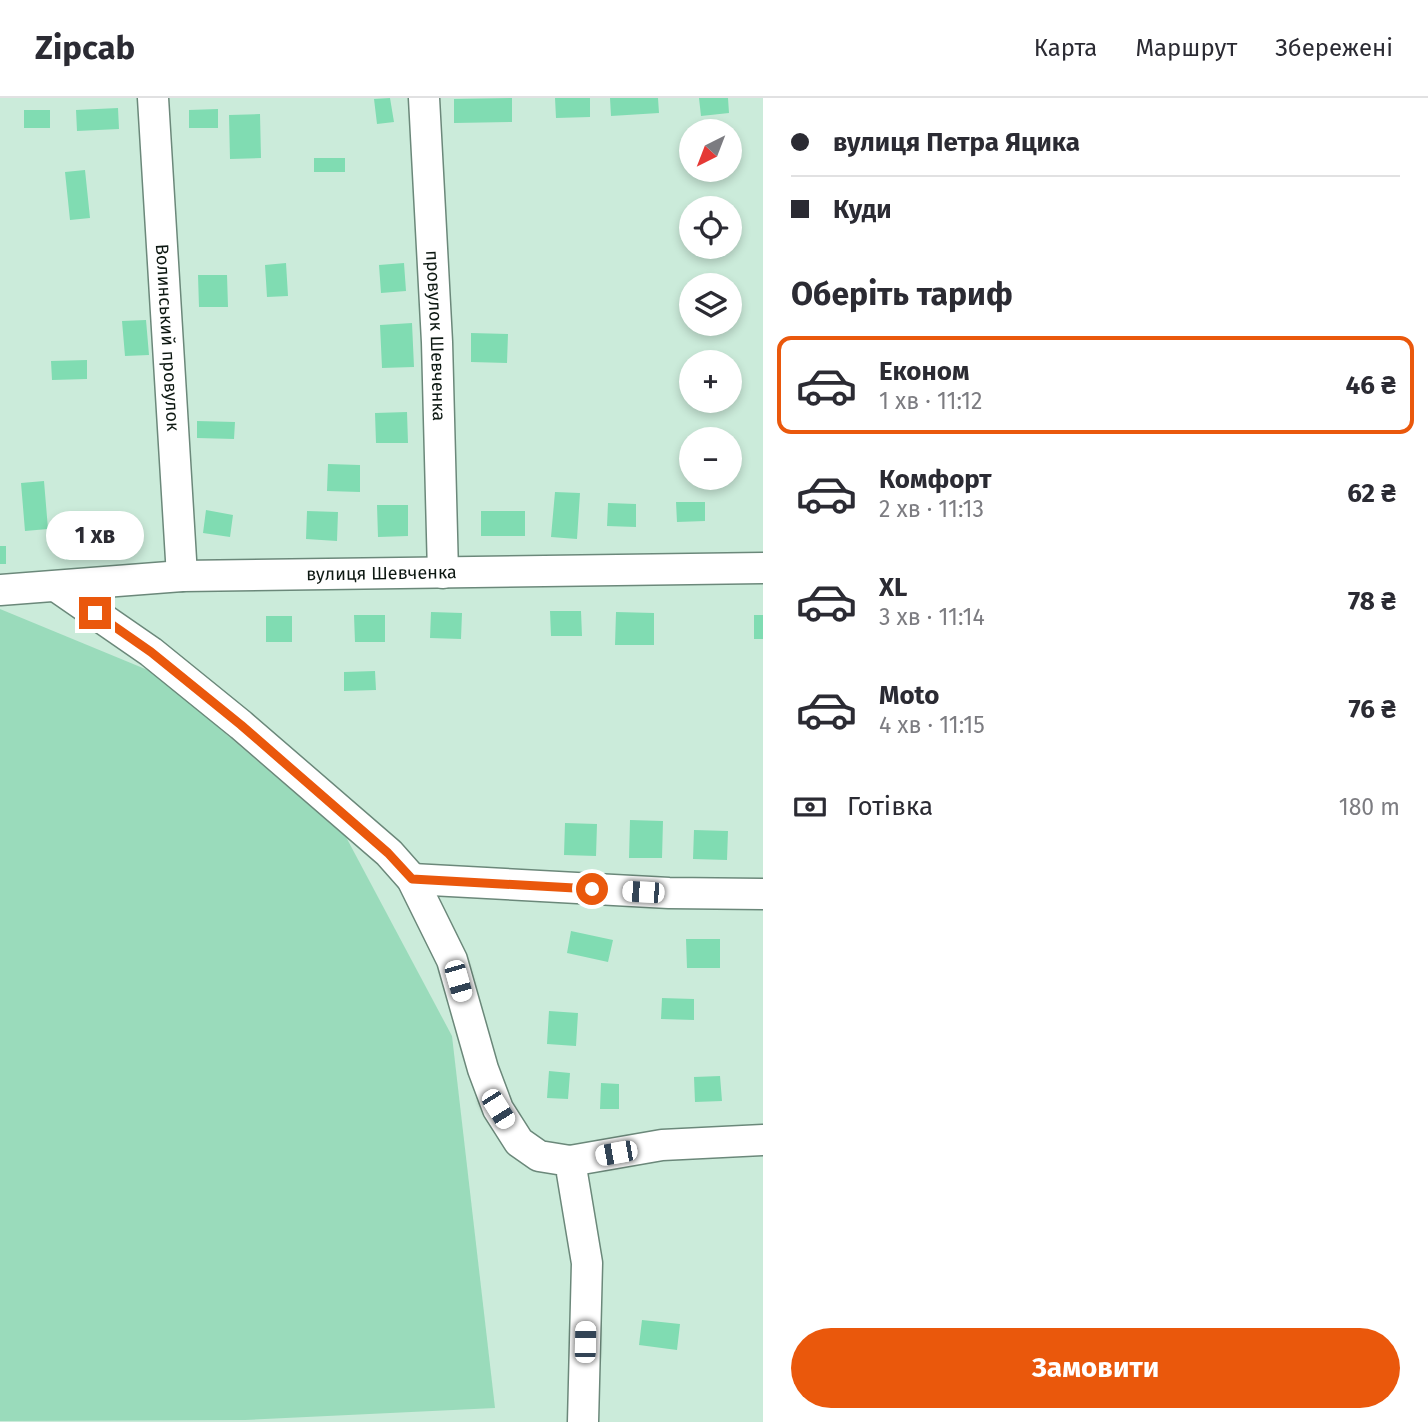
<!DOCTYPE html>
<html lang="uk">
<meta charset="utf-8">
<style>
body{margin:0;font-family:"Fira Sans",sans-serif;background:#f7f7f7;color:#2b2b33;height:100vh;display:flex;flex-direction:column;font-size:26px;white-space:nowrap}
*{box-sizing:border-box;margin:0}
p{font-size:23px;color:#7c7c81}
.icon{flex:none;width:38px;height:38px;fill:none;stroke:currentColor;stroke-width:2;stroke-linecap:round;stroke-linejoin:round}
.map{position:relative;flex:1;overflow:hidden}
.sheet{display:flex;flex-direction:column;background:#fff;width:665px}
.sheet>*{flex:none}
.top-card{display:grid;align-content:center;height:154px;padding:0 28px;background:#fff}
.needle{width:46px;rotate:222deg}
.tools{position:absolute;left:679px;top:21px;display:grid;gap:14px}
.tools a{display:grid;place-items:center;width:63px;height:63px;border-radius:50%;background:#fff;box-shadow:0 4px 10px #0003;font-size:35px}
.end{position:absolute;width:32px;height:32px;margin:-16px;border:9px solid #ea580c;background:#fff;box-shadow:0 0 0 4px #fff}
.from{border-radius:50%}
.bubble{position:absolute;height:49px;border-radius:24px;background:#fff;box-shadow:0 4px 10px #0003;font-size:23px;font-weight:700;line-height:49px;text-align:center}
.car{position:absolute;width:21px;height:42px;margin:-21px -10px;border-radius:9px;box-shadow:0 0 5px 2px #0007;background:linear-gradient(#fff 24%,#345 0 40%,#fff 0 76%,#345 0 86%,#fff 0)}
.top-card b{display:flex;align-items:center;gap:24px;height:66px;font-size:26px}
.top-card b+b{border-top:2px solid #e1e1e2}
.top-card i{width:18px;height:18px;background:#2b2b33}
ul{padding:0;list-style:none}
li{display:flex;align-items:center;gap:21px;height:98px;margin:0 14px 10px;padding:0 14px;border:4px solid transparent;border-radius:14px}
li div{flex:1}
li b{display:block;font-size:26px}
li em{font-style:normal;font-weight:700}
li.on{border-color:#ea580c}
li>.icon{width:63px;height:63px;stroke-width:1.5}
h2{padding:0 28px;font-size:32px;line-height:84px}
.pay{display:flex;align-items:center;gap:18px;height:77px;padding:0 28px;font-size:26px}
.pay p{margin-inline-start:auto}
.button{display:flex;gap:14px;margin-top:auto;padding:14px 28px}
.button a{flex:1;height:80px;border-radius:42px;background:#ea580c;color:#fff;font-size:28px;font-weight:700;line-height:80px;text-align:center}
header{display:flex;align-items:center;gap:42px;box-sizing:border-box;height:98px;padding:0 35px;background:#fff;border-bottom:2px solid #e1e1e2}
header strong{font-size:33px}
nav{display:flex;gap:38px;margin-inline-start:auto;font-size:24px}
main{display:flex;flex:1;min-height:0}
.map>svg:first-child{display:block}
.green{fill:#9adbbb}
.building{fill:#80dcb2}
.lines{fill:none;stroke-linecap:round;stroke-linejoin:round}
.minor-casing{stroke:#6b887a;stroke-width:33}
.minor{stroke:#fff;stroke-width:30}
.route{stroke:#ea580c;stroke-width:9}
.labels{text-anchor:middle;stroke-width:5;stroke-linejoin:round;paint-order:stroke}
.street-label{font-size:18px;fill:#0d1812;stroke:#d8f8e7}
</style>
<header>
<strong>Zipcab</strong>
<nav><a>Карта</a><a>Маршрут</a><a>Збережені</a></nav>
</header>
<main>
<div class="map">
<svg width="763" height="1324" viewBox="0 0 763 1324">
<rect width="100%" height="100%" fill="#cbebda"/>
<path class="green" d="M0,511l155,64 191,164 106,199 43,372 -250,12 -245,1z"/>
<path class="building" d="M390,0l4,24 -17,2 -3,-25z
M512,0v24l-58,1v-24z
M555,0h35v19l-34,1z
M610,0h48l1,15 -48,3z
M699,0h29l1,15 -28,3z
M118,10l1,21 -42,2 -1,-21z
M218,11v19h-29v-18z
M24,12h26v18h-26z
M260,16l1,44 -31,1 -1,-44z
M314,60h31v14h-31z
M85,72l5,48 -20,2 -5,-48z
M286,165l2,33 -21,1 -2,-32z
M404,165l2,28 -25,2 -2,-28z
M198,177h29l1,32h-29z
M146,222l3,35 -24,1 -3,-35z
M412,225l2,44 -32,1 -2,-43z
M471,235l37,1 -1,29 -36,-1z
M87,262v19l-35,1 -1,-19z
M407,314l1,31h-32l-1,-30z
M197,323l38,1 -1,17 -37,-1z
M328,366l32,1v27l-33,-1z
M44,383l4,48 -23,2 -4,-48z
M555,394l25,1 -3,46 -26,-2z
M676,404h29v19l-28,1z
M608,405l28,1v23l-29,-1z
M377,407h31v31l-30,1z
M206,412l27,5 -3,22 -27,-4z
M307,413l31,1 -1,29 -31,-2z
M481,413h44v25h-44z
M96,439l2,21 -32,2 -1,-21z
M0,448h6v18h-6z
M550,513h31l1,25h-31z
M431,514l31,1 -1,26 -31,-1z
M616,514l38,1v32h-39z
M354,517h31v27h-30z
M754,517h9v24h-9z
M266,518h26v26h-26z
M375,573l1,19 -32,1v-19z
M630,722l33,1 -1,37h-33z
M565,725l32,1 -1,32 -32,-1z
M694,732l34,1 -1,29 -34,-1z
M571,833l42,9 -5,22 -41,-9z
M686,841h34v29h-33z
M662,900l32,1v21l-33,-1z
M549,913l29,2 -2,33 -29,-2z
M549,973l21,2 -2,26 -21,-1z
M720,978l2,25 -27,1 -1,-25z
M601,985l18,1v25h-19z
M642,1222l38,4 -3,26 -38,-5z"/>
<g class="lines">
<g class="minor-casing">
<g id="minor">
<path id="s1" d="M153,0l29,478"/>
<path id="s2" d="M424,0l13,244 6,231"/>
<path d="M57,489l94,65 90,73 148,128 23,26 40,81 31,109 15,40 21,33 20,14 31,5 17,102 -4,159"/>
<path id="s3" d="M0,492l182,-14 581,-8"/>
<path d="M412,781l257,14 94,1"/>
<path d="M570,1063l92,-16 101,-5"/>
</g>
</g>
<use href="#minor" class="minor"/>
</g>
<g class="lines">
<path class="route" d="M95,515l56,39 90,73 147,128 24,26 180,10"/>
</g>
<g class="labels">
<g class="street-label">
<text dy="6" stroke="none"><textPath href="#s2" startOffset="238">провулок Шевченка</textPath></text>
<text dy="6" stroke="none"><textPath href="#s1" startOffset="240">Волинський провулок</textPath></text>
<text dy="6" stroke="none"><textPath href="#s3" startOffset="382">вулиця Шевченка</textPath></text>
</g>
</g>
</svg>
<div class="tools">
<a><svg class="needle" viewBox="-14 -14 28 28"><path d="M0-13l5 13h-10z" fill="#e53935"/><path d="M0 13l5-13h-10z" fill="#7c7c81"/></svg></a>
<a><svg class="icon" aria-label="locate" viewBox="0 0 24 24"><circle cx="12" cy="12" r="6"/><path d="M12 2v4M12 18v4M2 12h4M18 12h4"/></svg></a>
<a><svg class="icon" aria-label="layers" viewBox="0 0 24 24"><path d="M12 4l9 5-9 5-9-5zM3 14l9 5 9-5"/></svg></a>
<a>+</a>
<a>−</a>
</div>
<i class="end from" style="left:592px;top:791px"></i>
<i class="end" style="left:95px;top:515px"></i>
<div class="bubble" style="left:46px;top:413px;width:98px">1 хв</div>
<i class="car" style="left:643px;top:794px;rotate:273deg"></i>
<i class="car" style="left:458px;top:883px;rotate:164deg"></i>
<i class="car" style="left:498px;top:1011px;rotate:148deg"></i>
<i class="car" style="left:616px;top:1055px;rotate:260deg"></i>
<i class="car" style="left:585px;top:1244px;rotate:1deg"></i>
</div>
<section class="sheet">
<div class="top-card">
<b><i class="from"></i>вулиця Петра Яцика</b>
<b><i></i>Куди</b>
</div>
<h2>Оберіть тариф</h2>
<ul>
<li class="on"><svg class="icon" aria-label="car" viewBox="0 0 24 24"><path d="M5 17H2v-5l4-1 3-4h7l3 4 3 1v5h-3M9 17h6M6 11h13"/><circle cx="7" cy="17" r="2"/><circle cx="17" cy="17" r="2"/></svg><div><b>Економ</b><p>1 хв · 11:12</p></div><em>46 ₴</em></li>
<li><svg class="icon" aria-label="car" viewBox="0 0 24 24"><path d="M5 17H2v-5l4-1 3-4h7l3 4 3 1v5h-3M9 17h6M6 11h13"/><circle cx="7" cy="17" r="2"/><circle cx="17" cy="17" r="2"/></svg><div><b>Комфорт</b><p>2 хв · 11:13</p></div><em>62 ₴</em></li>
<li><svg class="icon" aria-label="car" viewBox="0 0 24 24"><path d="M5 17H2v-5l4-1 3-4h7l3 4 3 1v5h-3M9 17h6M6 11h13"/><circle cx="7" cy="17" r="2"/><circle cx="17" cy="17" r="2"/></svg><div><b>XL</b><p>3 хв · 11:14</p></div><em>78 ₴</em></li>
<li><svg class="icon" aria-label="car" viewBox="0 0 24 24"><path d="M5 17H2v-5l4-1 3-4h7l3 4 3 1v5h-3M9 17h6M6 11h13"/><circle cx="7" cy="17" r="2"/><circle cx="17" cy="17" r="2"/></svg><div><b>Moto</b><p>4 хв · 11:15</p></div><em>76 ₴</em></li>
</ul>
<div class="pay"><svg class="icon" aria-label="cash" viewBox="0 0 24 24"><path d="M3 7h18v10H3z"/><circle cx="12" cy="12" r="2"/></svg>Готівка<p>180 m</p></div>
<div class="button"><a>Замовити</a></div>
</section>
</main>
